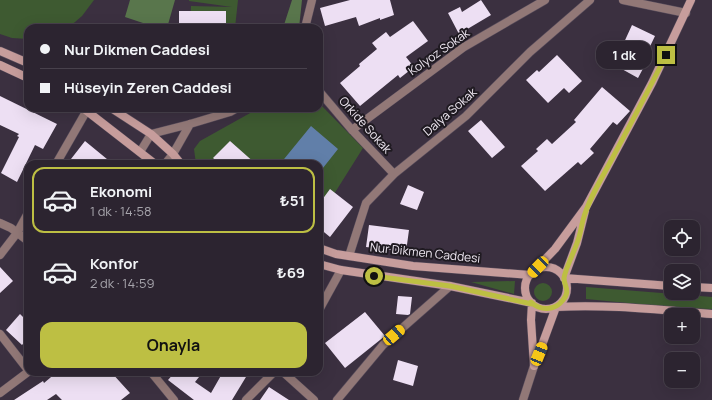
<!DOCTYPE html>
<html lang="tr">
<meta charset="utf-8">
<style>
body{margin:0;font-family:Manrope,sans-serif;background:#38303c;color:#f1f3f6;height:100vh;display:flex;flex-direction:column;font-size:15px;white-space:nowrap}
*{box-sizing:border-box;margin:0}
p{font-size:13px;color:#a6a4ab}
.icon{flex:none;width:22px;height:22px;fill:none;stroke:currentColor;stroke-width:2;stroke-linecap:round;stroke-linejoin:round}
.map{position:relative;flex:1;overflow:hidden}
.sheet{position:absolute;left:24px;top:160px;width:299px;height:216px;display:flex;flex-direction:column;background:#2c2430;border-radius:12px;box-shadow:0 4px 16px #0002,0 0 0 1px #48414c}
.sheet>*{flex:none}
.top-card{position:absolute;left:24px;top:24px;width:299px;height:88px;border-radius:12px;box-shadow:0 4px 16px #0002,0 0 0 1px #48414c;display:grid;align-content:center;height:88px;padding:0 16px;background:#2c2430}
.fabs{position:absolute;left:664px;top:220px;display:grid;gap:8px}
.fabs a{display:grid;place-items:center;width:36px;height:36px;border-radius:8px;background:#2c2430;box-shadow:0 4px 16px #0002,0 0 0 1px #48414c;font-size:20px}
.end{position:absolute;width:18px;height:18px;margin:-9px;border:5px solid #bdbf43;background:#111;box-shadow:0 0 0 2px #111}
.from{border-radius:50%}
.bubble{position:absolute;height:28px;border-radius:12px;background:#2c2430;box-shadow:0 4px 16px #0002,0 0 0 1px #48414c;font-size:13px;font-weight:700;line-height:28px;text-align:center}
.car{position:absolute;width:12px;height:24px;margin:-12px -6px;border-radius:5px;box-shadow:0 0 3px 1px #0007;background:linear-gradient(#f5c518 24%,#345 0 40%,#f5c518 0 76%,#345 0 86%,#f5c518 0)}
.top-card b{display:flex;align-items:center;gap:14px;height:38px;font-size:15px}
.top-card b+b{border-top:1px solid #48414c}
.top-card i{width:10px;height:10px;background:#f1f3f6}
ul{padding:7px 0 0;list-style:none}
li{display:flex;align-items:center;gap:12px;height:66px;margin:0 8px 6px;padding:0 8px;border:2px solid transparent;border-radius:12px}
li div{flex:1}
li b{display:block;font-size:15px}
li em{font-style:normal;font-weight:700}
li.selected{border-color:#bdbf43}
li>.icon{width:36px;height:36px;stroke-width:1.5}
.action{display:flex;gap:8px;margin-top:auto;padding:8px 16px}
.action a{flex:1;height:46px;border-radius:12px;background:#bdbf43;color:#111;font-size:16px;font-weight:700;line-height:46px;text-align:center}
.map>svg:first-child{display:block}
.green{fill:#3e5a31}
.forest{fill:#59764c}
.water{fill:#617fa9}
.building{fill:#eddff3}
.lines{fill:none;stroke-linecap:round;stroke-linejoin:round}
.street-casing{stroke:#584d5c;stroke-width:9}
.secondary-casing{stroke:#584d5c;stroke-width:9}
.street{stroke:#927877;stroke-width:8}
.secondary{stroke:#c79d9c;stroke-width:8}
.route{stroke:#bdbf43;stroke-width:5}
.labels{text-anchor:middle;stroke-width:4;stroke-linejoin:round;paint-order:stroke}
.street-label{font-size:12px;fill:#efe8f2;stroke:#1f1a21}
</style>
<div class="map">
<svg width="712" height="400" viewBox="0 0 712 400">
<rect width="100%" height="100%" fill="#3b3040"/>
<path class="green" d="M0,0h94l-12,16 -14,12h-40v11l-16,-1 -12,-4z
M189,0h49l-3,28h-45l1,-22 41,1 -43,-6z
M319,103l44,45 -44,70v-54h-123l-2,-15 6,-8 59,-33h60z
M515,281l-1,13 -43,-12z
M534 292a9 9 0 1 1 18 0a9 9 0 1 1-18 0Z
M586,287l126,10v12l-33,-1 -93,-9z"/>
<path class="forest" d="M130,0h45l-8,28h-9l-33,-11z
M292,0h10l-3,28h-16z"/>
<path class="water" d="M311,126l27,23 -19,24v-9h-39z"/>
<path class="building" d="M350,0h40l4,15 -14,5v-2l-21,8 -3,-9 -31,9 -5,-18z
M481,0l10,15 -32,19 -11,-21 12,-6 2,5z
M179,11h47v17h-47z
M413,21l15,20 -22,16 8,10 -14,11 -2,-3 -38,31 -20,-23 20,-17 -1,-2 18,-15 -5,-6 14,-11 4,5z
M632,25l23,11 -12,25 3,2 -8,15 -27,-15 8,-15 2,1z
M557,55l25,26 -13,12 -5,-5 -16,15 -22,-23 11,-10 2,2z
M602,87l28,24 -13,14 -4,-3 -23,27 4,4 -13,12 -3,-3 -33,29 -24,-25 17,-15 -2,-2 11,-10 5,5 24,-22 -2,-2z
M0,96l57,28 -14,25 -8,-4 -18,37 -16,-9 18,-36 -2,-1 2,-2 -19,-9z
M481,120l24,27 -13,11 -24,-27z
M85,141l28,23h-35l-7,-5z
M230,141l26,23h-36l-7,-6z
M408,185l16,7 -7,18 -17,-6z
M330,189l23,18 -23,30 -11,-9v-24z
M369,225l40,5 -3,22 -40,-5z
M0,267l13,14 -13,12z
M398,296l14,1 -2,17 -2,1 -12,-1z
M365,312l20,24 -40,32 -20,-25z
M20,314l8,8v16l-6,7 -16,-15z
M398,360l20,6 -5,20 -20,-6z
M57,372h54l19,21 -9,7h-59l-6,-6 -9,6h-33l29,-19 1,2z
M175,372h28l-8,10 16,11 12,-21h26l-17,28h-38l-26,-20z
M269,387l20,13h-29z"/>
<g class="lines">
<g class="street-casing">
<path id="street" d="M623,0l63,13
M305,28l7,-28
M319,91l33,39 42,44
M352,130l112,-83 81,-47
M140,152l11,-18 39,-10 40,-12 7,-4
M56,164l31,-54
M165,164l8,-10 17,-30
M0,223l11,5 17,13
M0,255l17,-22 11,-20
M349,256l17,-53 28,-29 72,-58 64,-64 60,-52
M319,310l22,-40
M0,334l28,36
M151,372l23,28
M283,372l31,28
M0,393l28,-21
M246,400l28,-28
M337,400l46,-55 67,-59
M523,400l11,-34"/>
</g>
<g class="secondary-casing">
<path id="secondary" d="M0,51l28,12
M0,65l28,13
M83,108l72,56
M111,108l40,26 22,20 8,10
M585,211l-8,32 -13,35 107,8
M319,248l17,6 77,12 117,9 25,-26 31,-42 66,-124 39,-83
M319,264l22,6 109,16 82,17 -1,17 3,46
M525 288a21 21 0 1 1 42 0a21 21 0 1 1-42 0Z
M693,287l19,1
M535,364l21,-57c52,-3 104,3 156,7"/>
</g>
<use href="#street" class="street"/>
<use href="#secondary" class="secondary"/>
</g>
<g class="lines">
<path class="route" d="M374,276l76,10 82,18 -1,-2c9,9 24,9 32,-2 8,-10 1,-13 1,-22 1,-8 10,-26 13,-35 3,-7 4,-15 6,-23 6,-22 19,-42 30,-63 18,-34 36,-67 53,-102"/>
</g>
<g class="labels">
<g class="street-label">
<text transform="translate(439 52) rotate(-35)" y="4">Kolyoz Sokak</text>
<text transform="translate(450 112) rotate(-41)" y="4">Dalya Sokak</text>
<text transform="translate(365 125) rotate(48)" y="4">Orkide Sokak</text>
<text transform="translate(425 253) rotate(6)" y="4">Nur Dikmen Caddesi</text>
</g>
</g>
</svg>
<div class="fabs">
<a><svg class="icon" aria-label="locate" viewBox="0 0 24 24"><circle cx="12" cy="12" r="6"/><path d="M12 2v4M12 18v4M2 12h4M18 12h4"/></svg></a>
<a><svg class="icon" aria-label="layers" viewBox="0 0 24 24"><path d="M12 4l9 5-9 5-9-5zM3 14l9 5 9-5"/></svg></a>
<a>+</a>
<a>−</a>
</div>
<i class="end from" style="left:374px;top:276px"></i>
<i class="end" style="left:666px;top:55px"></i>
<div class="bubble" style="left:596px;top:41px;width:56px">1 dk</div>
<i class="car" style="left:538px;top:267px;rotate:224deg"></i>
<i class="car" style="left:394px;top:335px;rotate:49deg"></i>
<i class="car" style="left:539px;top:354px;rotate:22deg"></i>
<div class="top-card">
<b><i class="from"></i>Nur Dikmen Caddesi</b>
<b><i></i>Hüseyin Zeren Caddesi</b>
</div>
<section class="sheet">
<ul>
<li class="selected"><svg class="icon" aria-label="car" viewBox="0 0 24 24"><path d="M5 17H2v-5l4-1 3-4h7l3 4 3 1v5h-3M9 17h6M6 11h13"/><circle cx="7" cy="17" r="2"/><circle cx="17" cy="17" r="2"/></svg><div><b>Ekonomi</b><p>1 dk · 14:58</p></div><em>₺51</em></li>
<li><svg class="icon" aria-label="car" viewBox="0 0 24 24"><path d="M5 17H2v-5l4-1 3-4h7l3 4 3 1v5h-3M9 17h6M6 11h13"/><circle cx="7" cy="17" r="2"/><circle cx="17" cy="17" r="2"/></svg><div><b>Konfor</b><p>2 dk · 14:59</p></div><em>₺69</em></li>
</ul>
<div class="action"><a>Onayla</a></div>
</section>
</div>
